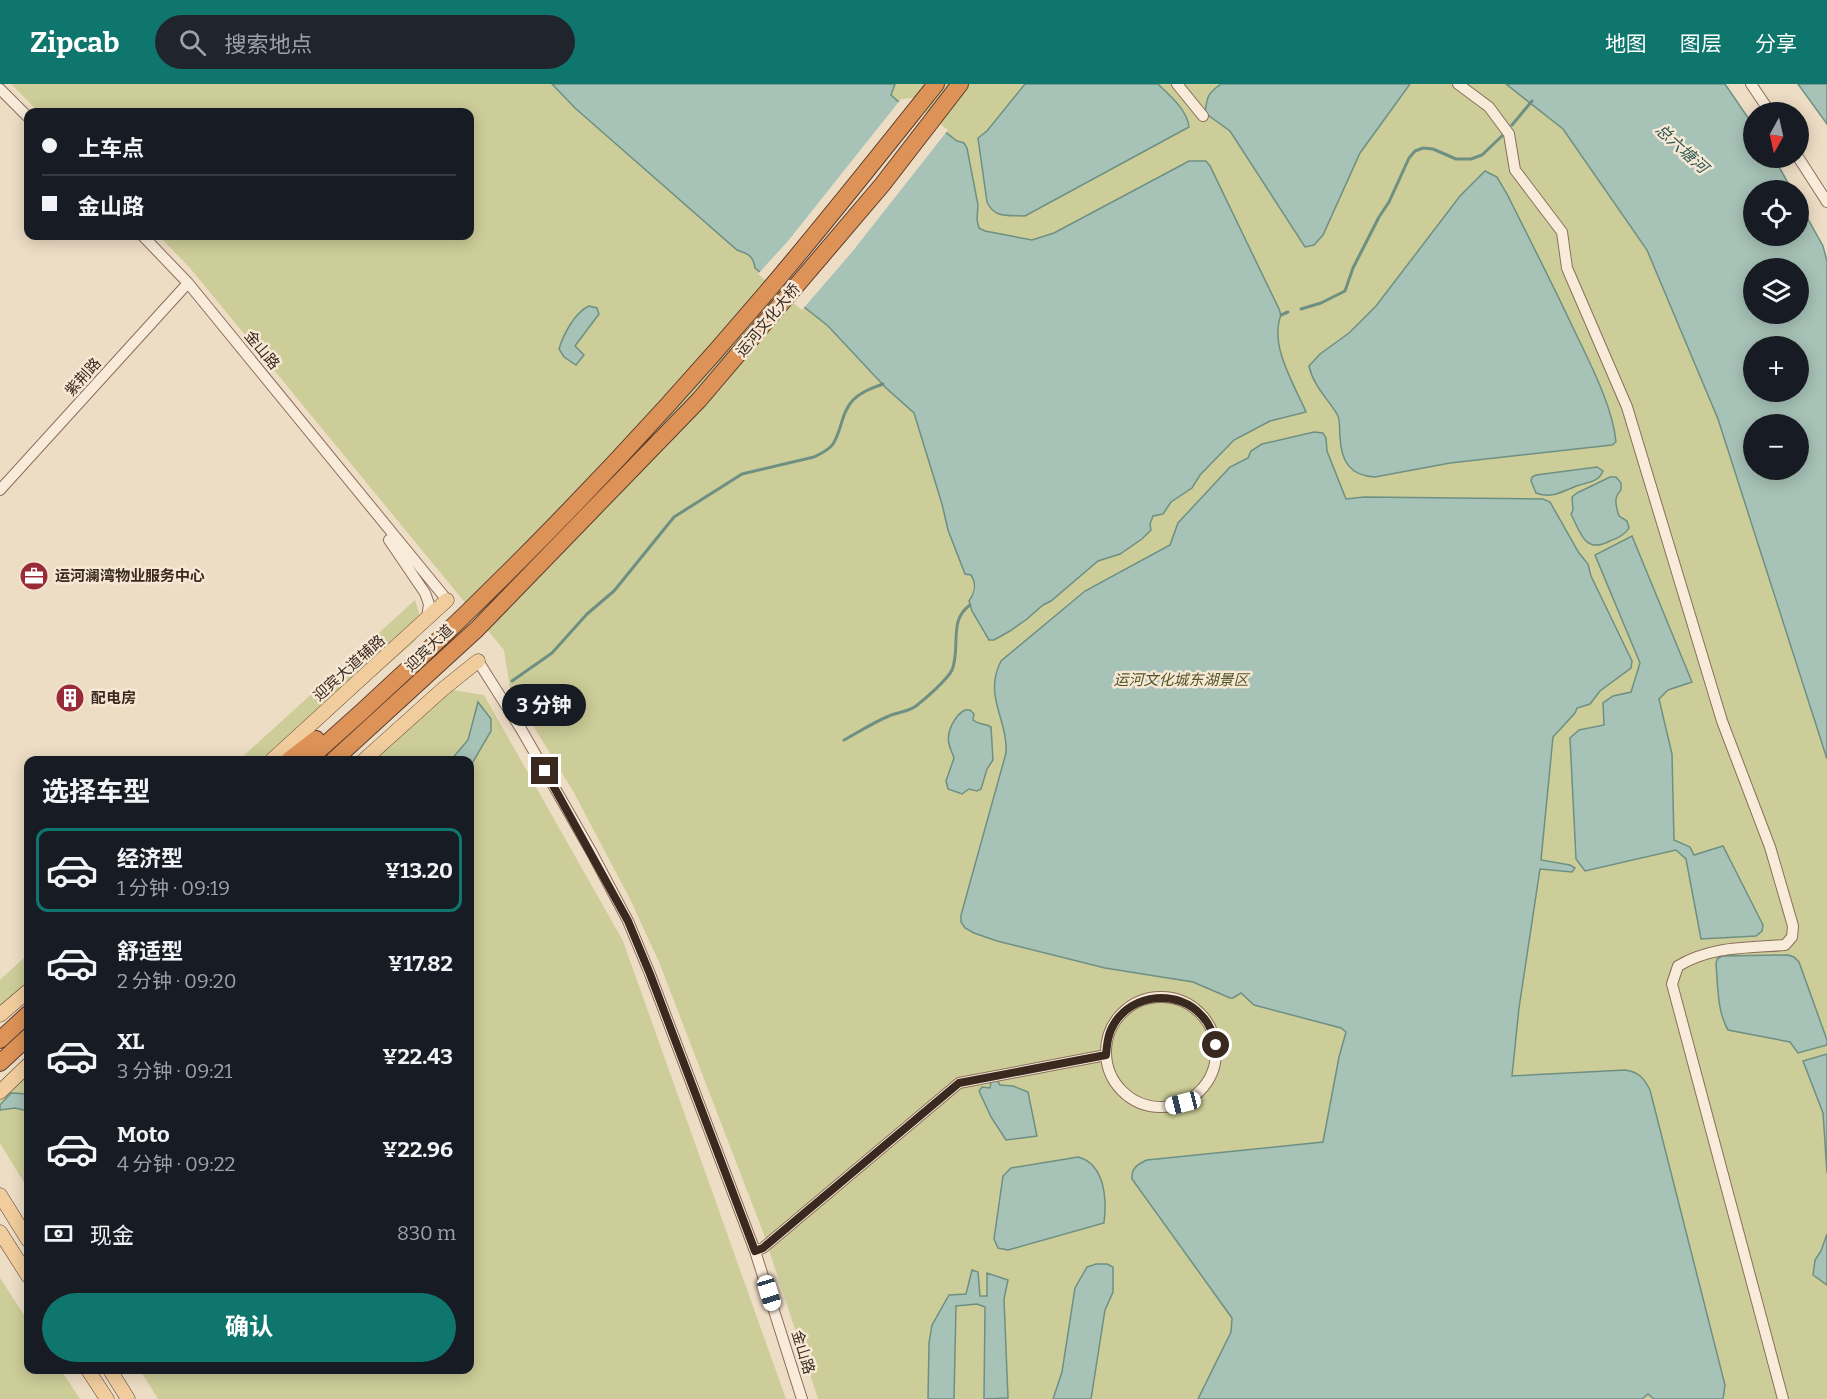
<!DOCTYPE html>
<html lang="zh">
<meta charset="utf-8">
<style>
body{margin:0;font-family:Bitter,"Noto Sans SC",serif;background:#20242c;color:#f1f3f6;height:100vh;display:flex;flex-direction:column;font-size:22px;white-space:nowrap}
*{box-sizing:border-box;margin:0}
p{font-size:20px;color:#9ea1a6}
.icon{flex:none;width:33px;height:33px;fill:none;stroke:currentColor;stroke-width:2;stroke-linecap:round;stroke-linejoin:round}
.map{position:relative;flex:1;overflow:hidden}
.panel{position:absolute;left:24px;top:672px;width:450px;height:618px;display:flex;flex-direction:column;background:#171b24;border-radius:12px;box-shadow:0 3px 15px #0003}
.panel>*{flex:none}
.hud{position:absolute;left:24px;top:24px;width:450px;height:132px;border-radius:12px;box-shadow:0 3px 15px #0003;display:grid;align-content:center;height:132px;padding:0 18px;background:#171b24}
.needle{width:39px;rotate:188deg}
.controls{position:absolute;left:1743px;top:18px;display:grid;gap:12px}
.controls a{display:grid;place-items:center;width:66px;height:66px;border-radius:50%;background:#171b24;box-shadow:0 3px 15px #0003;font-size:30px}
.end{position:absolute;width:27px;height:27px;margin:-14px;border:8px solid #3a291f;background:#fff;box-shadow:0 0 0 3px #fff}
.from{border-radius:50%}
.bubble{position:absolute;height:42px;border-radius:21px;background:#171b24;box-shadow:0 3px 15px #0003;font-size:20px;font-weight:700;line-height:42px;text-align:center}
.car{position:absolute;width:18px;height:36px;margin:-18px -9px;border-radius:8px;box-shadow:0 0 4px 2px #0007;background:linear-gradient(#fff 24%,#345 0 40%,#fff 0 76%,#345 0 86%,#fff 0)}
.hud b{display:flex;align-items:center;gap:21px;height:57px;font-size:22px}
.hud b+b{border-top:2px solid #363941}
.hud i{width:15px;height:15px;background:#f1f3f6}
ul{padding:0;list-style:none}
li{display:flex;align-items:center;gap:18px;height:84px;margin:0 12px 9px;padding:0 6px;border:3px solid transparent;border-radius:12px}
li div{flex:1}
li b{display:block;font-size:22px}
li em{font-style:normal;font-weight:700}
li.active{border-color:#0f766e}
li>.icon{width:54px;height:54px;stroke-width:1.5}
h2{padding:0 18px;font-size:27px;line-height:72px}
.pay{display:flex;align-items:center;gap:15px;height:66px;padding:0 18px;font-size:22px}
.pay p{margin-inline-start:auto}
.button{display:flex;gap:12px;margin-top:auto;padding:12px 18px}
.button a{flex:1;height:69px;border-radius:36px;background:#0f766e;color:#fff;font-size:24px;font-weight:700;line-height:69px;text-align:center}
header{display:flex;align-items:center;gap:36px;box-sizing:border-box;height:84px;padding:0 30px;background:#0f766e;color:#fff}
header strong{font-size:28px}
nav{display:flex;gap:33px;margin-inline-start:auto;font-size:21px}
.search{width:420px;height:54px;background:#20242c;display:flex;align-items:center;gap:15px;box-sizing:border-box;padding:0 21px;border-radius:33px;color:#9ea1a6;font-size:22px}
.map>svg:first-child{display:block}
.green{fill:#cdcd99}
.water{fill:#a7c2b7;stroke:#6d9083;stroke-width:1.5;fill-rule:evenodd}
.pier{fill:#eeddc5}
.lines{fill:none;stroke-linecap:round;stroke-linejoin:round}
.stream{stroke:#6d9083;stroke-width:3}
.minor-casing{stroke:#8a6e5b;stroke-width:12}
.major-casing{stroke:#583d2f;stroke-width:15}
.highway-casing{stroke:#583d2f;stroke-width:18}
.minor{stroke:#f9ebd9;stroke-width:10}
.major{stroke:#f1cd9e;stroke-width:14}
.highway{stroke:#dd9257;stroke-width:16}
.route{stroke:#3a291f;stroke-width:8}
.labels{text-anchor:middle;stroke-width:5;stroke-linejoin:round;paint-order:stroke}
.street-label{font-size:15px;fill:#3a291f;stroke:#f6e8d5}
.poi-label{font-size:15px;font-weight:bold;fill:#3a291f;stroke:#f6e8d5;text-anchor:start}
.park-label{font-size:15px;font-style:italic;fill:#505626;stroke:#f6e8d5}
.water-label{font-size:16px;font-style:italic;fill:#2e5951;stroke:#f6e8d5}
</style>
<header>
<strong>Zipcab</strong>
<div class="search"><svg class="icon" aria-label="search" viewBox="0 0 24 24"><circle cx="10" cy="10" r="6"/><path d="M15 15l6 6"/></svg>搜索地点</div>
<nav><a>地图</a><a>图层</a><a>分享</a></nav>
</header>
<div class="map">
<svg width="1827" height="1315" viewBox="0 0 1827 1315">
<rect width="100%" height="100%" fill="#eeddc5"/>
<path class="green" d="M11,0h1495l57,45 84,121 71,169 109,340v640h-1009l-55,-167 -104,-270 -28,-61 -58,-110 -63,-103 -6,-38 -314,-382 -31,-32h311v-124h-431z
M415,516c5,16 9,25 0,41l-136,119h-40z
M440,604l44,7 139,246 163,458h-628l-18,-29h330v-610h-111z
M28,870v27l-28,25v-26z
M28,975v130l-28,-46v-51z
M0,1194l28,43v49h33l19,29h-80z"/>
<path class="water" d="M552,0h343l-4,11 8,7 18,8 40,31 7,2 3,5 11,57 -1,15 2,8 6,3 47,9 22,-7 135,-72h17l4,5 69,143 2,6c-12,30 13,69 25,97l-36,9 -36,19 -34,35 -8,13 -21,14 -8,12 -10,2 -3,8 1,6 -9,9 -22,15 -22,7 -47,40 -8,4 -16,14 -17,12 -16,9h-5l-17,-29 -3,-10c6,-9 8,-17 2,-26l-6,-1 -17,-44 -6,-26 -28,-91 -28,-25 -58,-62 -73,-58c-2,-12 -6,-14 -18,-18l-162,-142z
M1025,0h133c11,11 29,25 31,43l-164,89c-17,-1 -30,3 -38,-14l-9,-64 9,-7z
M1221,0h189l-50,69 -37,82 -9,10 -9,2 -75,-116 -25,-18c2,-16 2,-19 16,-29z
M1506,0h219l28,41 1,33h20l18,32h-38v46h44l1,-33 24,43 4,15v498l-109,-340 -71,-169 -84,-121zM1754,184h44v46h-44zM1754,262h44v46h-44zM1754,340h44v46h-44z
M1798,0h29v40z
M1485,87l12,6 10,17c23,46 47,93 69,140 15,31 37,74 40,108l-4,3 -162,18 -75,14c-25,-1 -34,-16 -35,-40 -1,-8 1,-16 -3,-23 -10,-16 -24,-29 -28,-48l11,-12 29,-21 27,-27 84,-110z
M589,222l8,2 2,6 -24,32 9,9 -8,10 -12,-8 -5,-8c4,-14 16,-37 30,-43z
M1314,348l9,1 3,5 1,13 19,48 18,-2 179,2 7,3 29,51 9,11 3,12 41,85 -1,7 -31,23 -10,13 -13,4 -2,5 -22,24 -12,123 29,5 5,3 -3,4 -32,-3 -21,139 -7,68 113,-6c14,2 19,8 25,20l75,295 -2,14h-69l-6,-5 -6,5h-444l33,-67 1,-14 -100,-139c-1,-11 6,-15 15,-19l176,-18 16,-85 7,-25 -5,-4 -87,-23 -13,-12 -8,5h-3l-37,-16 -88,-14 -108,-27 -23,-8 -9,-5 -4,-6v-7l45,-162c2,-34 -23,-57 -5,-92l84,-70 85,-46 8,-22 52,-56 18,-9 3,-7 11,-7z
M1597,383l6,4c-5,13 -19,11 -29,16 -13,5 -23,12 -38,6l-5,-12 1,-4 4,-2z
M1610,393h6l5,6v7c-8,8 -5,16 -2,26l8,5 2,7c-4,7 -12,10 -19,13 -25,13 -29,-7 -39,-27l2,-4 -1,-13 5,-4z
M1632,452l60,146 -24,8 -9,9 13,55 2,86 16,7 4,8 29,-9 40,79 -1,6 -6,5 -55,3 -15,-80 -10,-9 -91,21 -9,-12 -6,-121 9,-8 25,-5 -1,-22 10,-7 18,-4 9,-29 -45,-108z
M478,618l13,17v12l-21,36v-7h-19l17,-20z
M965,626h5l4,4 -1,6c6,5 11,3 18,7l2,33 -6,9 -6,20 -4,2 -8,-2 -7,5 -14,-5 -2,-8 8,-23c-1,-4 -4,-9 -5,-14 -3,-12 6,-29 16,-34z
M1788,871l6,2 5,5 28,78v5l-29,8 -8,-11 -62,-12c-11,-19 -10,-44 -12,-66l1,-5 5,-3z
M1827,970v119l-4,-60 -20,-52z
M997,996l3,5 13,1 15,6 9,44 -31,4 -15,-23 -12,-26 3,-4 8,1 1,-7z
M11,1009l17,1v17l-13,-3 -15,2v-5z
M1078,1073c27,7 29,42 26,66l-96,27 -10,-2 -4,-9 9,-63 8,-8z
M1827,1150v51l-14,-10 2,-15 6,-9z
M1096,1180h11l6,3v25l-8,18 -14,89h-38l9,-27 13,-84 12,-21z
M972,1186l6,2 2,24h7v-23l21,7 -4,19 4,99 -24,1 1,-92 -8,-3 -21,2 -2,93h-26l1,-56 3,-18 17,-30 17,-1z"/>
<path class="pier" d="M914,14l5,10 29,22 -96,122 -50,58 -44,-36 30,-33 113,-142z"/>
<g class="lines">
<path class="stream" d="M1512,41l20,-24
M1301,225l20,-6 24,-12 8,-23 26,-51 10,-15 20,-44 6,-7 8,-3 10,1 23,10h15l11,-4 21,-20
M1281,231l7,-3
M512,597l40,-28 35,-39 27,-23 60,-74 68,-43 72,-17c6,-3 15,-7 19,-13 9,-14 8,-31 20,-44 8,-8 19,-12 30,-16
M844,656c15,-8 30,-18 45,-24 9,-4 19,-4 27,-10 9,-7 31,-26 36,-36 9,-22 -4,-50 18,-65"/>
<g class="minor-casing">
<path id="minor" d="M1177,0l26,32
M1458,0l31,23 20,27 6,36 47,62 5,36 60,139 95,314 48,126 23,79 -1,11 -7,8c-38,3 -74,1 -107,21l-6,18 111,415
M1751,0l19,28
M0,5l28,28
M1798,73l29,45
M143,152l45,47 259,317
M0,406l188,-207
M389,456l36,53 4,11 -2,14
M478,577l43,68 71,124 36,68 22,53 105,277 47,148
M1106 968a55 55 0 1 1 110 0a55 55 0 1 1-110 0Z
M755,1167l8,-3 196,-165 147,-28"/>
</g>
<g class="major-casing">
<path id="major" d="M272,676l175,-160
M364,676l79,-71 35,-28
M0,931l28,-24
M0,1008l28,-27
M0,1111l28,45
M0,1148l28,44
M88,1286l19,29
M110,1286l18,29"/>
</g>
<g class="highway-casing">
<path id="highway" d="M289,676l27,-21
M308,676c163,-144 317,-301 458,-467 58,-68 114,-139 170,-209
M334,676l143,-131 222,-229 183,-215 78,-101
M0,956l28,-26
M0,979l28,-26"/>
</g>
<use href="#minor" class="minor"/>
<use href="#major" class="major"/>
<use href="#highway" class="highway"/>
</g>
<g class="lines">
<path class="route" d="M545,687l83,150 22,53 105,277 8,-3 196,-165 147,-28c1,-11 2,-22 8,-31 18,-31 65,-35 88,-8 8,8 11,18 14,29"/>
</g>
<defs>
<g id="office-disc" transform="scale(1.5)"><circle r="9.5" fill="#992b39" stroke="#f6e8d5"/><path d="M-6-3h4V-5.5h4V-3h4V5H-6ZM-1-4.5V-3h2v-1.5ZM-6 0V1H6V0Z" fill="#fff"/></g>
<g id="building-disc" transform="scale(1.5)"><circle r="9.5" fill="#992b39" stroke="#f6e8d5"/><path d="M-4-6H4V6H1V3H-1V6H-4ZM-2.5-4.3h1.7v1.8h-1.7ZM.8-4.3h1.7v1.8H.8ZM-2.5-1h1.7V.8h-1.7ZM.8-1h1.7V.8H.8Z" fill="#fff"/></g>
</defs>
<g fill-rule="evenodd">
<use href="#office-disc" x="34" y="492"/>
<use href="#building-disc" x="70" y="614"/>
</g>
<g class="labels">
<g class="street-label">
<text transform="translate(768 236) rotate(-50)" y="5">运河文化大桥</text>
<text transform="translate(262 266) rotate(50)" y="5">金山路</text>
<text transform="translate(83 293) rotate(-48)" y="5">紫荆路</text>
<text transform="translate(429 564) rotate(-44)" y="5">迎宾大道</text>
<text transform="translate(349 584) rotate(-42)" y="5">迎宾大道辅路</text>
<text transform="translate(803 1268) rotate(73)" y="5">金山路</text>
</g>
<g class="poi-label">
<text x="55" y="497">运河澜湾物业服务中心</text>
<text x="91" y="619">配电房</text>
</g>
<g class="park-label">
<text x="1181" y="601">运河文化城东湖景区</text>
</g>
<g class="water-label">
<text transform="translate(1682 64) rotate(42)" y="6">总六塘河</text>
</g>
</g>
</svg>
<div class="controls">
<a><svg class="needle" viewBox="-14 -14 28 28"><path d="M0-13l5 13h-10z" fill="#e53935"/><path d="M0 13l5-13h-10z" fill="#9ea1a6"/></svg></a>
<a><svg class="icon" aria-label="locate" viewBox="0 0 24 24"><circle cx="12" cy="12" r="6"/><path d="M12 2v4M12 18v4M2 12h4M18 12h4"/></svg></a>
<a><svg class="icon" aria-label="layers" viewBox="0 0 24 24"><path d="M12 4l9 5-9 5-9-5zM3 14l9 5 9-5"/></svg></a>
<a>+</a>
<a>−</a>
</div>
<i class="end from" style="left:1216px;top:961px"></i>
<i class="end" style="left:545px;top:687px"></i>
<div class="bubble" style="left:502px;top:600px;width:84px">3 分钟</div>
<i class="car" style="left:1183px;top:1019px;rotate:256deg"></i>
<i class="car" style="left:769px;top:1209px;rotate:163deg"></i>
<div class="hud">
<b><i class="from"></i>上车点</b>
<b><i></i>金山路</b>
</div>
<section class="panel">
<h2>选择车型</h2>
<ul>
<li class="active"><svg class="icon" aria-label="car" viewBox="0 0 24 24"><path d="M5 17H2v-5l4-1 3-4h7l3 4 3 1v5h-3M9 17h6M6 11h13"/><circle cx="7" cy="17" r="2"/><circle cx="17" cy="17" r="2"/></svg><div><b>经济型</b><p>1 分钟 · 09:19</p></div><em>¥13.20</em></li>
<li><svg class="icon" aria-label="car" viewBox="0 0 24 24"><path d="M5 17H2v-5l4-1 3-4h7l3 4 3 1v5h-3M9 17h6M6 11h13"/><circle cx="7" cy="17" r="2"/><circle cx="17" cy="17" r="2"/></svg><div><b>舒适型</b><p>2 分钟 · 09:20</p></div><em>¥17.82</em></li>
<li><svg class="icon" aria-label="car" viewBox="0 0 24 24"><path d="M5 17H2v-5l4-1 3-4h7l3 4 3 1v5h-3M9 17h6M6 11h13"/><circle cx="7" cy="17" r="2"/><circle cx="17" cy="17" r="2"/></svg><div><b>XL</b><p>3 分钟 · 09:21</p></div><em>¥22.43</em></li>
<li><svg class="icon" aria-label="car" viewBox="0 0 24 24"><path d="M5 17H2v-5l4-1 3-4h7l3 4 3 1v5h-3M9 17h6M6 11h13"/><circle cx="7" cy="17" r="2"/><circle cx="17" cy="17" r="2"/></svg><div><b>Moto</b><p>4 分钟 · 09:22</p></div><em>¥22.96</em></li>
</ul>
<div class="pay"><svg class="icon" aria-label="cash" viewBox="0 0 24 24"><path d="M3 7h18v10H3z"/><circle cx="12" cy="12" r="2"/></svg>现金<p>830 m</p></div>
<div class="button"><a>确认</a></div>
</section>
</div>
